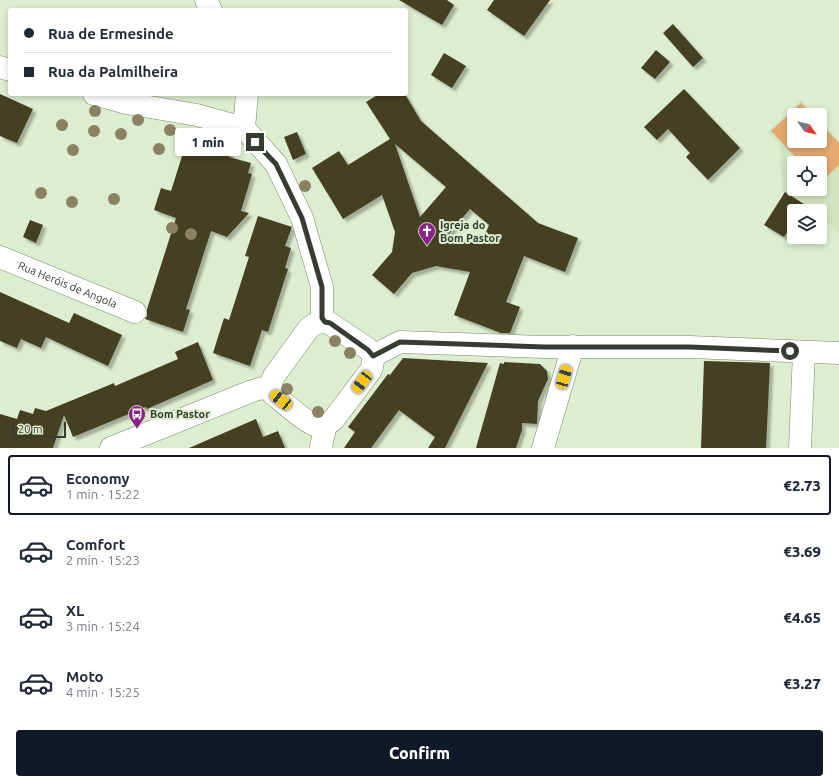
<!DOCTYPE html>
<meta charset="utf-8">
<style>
body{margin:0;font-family:Ubuntu,sans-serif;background:#f2f2f3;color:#1f2937;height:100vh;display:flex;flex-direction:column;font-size:15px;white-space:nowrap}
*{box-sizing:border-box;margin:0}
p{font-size:13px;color:#747a83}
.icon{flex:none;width:22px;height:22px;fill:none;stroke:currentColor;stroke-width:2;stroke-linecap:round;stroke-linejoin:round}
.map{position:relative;height:448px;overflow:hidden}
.details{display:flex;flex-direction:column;background:#fff;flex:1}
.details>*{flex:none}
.banner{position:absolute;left:8px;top:8px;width:400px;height:88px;border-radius:4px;box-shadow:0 2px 6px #0003;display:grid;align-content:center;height:88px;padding:0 16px;background:#fff}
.needle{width:26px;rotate:124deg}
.tools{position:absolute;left:787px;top:108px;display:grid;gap:8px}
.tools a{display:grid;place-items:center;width:40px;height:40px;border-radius:4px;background:#fff;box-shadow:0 2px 6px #0003;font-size:20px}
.scale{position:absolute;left:12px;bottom:10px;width:54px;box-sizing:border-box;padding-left:4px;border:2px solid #363c30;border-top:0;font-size:11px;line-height:14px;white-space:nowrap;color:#363c30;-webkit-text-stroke:3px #ddedcf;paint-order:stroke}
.end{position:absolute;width:18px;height:18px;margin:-9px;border:5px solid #363c30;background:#fff;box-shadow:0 0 0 2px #fff}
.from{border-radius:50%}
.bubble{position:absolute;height:28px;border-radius:4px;background:#fff;box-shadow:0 2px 6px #0003;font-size:13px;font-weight:800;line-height:28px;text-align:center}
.car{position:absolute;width:12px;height:24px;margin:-12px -6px;border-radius:5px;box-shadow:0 0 3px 1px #0007;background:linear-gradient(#f5c518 24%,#345 0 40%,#f5c518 0 76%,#345 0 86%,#f5c518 0)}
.banner b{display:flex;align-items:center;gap:14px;height:38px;font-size:15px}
.banner b+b{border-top:1px solid #e0e1e3}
.banner i{width:10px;height:10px;background:#1f2937}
ul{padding:7px 0 0;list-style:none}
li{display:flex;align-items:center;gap:12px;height:60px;margin:0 8px 6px;padding:0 8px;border:2px solid transparent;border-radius:4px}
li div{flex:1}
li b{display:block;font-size:15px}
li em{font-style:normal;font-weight:800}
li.selected{border-color:#111827}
li>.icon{width:36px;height:36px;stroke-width:1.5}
.action{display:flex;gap:8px;margin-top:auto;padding:8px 16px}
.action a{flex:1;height:46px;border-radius:4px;background:#111827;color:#fff;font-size:16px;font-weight:800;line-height:46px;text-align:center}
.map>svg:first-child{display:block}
.built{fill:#d2e5c0;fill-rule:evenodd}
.green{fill:#e4a96e}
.building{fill:#453f24;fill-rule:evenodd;filter:url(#shadow)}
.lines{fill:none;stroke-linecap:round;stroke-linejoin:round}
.minor-casing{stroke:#7a886d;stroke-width:23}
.minor{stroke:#fff;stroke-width:22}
.tree{fill:#8a8262}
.route{stroke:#363c30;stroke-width:5}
.labels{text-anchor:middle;stroke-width:4;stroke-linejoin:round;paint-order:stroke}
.poi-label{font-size:11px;font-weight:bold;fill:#363c30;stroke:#ddedcf;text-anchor:start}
.street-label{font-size:11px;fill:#363c30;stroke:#ddedcf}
</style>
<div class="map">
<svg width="839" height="448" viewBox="0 0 839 448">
<defs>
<filter id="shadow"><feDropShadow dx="3.5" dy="3.5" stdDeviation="1" flood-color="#0004"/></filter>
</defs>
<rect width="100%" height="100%" fill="#ddedcf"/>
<path class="built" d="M801,100l14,15h-21v26h26v-21l19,21v92l-19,-18v-4h-5l-7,-7 -26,-12 -2,-47 -12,-13zM794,163h26v26h-26z"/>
<path class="green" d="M801,103l12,12h-19v26h26v-18l19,20v22l-19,18v-20h-19l-30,-32z"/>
<path class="building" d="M399,0h48l7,5 -12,20z
M494,0h56l-26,36 -37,-26z
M673,24l30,34 -10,9 -30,-34z
M656,50l14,12 -15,17 -14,-11z
M444,53l22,13 -14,22 -21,-13z
M684,89l56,59 -32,32 -22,-23 4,-4 -22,-24 -11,11 -13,-13z
M0,94l33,15 -16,34 -17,-7z
M379,94h26l16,27 117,102 40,15 -13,34 -41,-16 -18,46 14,5 -10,26h-9l-47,-18 16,-43 -34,-6 -24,7 -18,21 -22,-19 20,-23 3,-20 -13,-37 -39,24 -31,-51 27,-17 9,14 42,-26 -24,-37zM395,144l51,43 -26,30zM470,209l19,16 -8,19 -36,-6z
M297,132l9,22 -13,6 -9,-23z
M189,134l22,6 -2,6 21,6 -1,5 22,6 -3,10 4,1 -11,37 8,2 -22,24 -16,-6 -25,78 4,1 -7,22 -38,-13 2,-3v-7l29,-91 -22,-8 7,-22 10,3z
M785,192l19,12 -4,7h-6v10l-10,16 -20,-12z
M258,216l34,11 -7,19 6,2 -6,20 3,1 -20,63 -6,-2 -12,36 -37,-13 11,-35 5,2 20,-63 -4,-1z
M30,220l13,5 -7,18 -13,-6z
M0,292l69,31 5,-10 48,22 -14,31 -62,-29 -5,11 -20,-9 -4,9 -17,-7z
M198,342l15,38 -66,29 -1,-2 -73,30 -9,-22 -11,33h-53v-34l17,5 3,-9 13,4 2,-6 11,3 68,-28 1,3 63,-27 -3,-7z
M403,358l85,5 -43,85h-17l7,-11 -36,-27 -28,38h-27l11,-16 -7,-5 40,-53 2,1z
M704,361l66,2 -4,85h-65z
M504,362l36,2 7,7 1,8 -10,22 -1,23 -15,-1v7l-6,18h-40l24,-85 4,1z
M256,419l7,18 15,-6 7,17h-96z"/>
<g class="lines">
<g class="minor-casing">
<g id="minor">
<path d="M206,0l5,10"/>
<path d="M0,67l10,3"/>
<path d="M94,94l32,9 71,12 47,13"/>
<path d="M247,94l-3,34 32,36 26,54 20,69v30l3,5"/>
<path id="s1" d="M0,257l135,55"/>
<path d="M322,322l7,1 39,26c6,7 6,13 3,21l-37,49c-4,4 -10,8 -16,7 -10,-1 -37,-26 -46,-33 -2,-7 -1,-11 2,-17l35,-48 6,-4z"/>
<path d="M373,356l27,-14 144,5h146l149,6"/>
<path d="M111,448l141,-57 18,-5"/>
<path d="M321,448l2,-11 3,-12"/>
<path d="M543,448l30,-102"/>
<path d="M800,448l4,-96"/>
</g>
</g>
<use href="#minor" class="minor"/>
</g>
<g class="tree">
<circle cx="95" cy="111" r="6"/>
<circle cx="138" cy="120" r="6"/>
<circle cx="62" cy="125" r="6"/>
<circle cx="170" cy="130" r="6"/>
<circle cx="94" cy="131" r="6"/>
<circle cx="121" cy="134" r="6"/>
<circle cx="159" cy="149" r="6"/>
<circle cx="73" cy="150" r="6"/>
<circle cx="305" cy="186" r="6"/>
<circle cx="41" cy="193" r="6"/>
<circle cx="114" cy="199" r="6"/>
<circle cx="72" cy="202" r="6"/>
<circle cx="172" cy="228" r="6"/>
<circle cx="191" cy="234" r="6"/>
<circle cx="335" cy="341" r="6"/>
<circle cx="350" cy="353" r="6"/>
<circle cx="287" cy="389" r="6"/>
<circle cx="318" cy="412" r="6"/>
</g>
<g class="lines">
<path class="route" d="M255,142l21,22 26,54 20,69v31l3,4 5,1 38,27 5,6 27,-14 144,5h146l100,4"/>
</g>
<defs>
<g id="church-pin" transform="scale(0.9)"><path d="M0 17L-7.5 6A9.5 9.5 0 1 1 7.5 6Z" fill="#8a2287" stroke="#ddedcf"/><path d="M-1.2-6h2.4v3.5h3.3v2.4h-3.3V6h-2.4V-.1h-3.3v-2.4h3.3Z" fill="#fff"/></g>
<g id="bus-pin" transform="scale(0.9)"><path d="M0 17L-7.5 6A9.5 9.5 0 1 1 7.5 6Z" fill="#8a2287" stroke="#ddedcf"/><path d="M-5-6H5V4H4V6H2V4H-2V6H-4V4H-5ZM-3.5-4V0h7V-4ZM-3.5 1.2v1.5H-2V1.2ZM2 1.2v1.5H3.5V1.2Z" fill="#fff"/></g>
</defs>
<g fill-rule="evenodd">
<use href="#church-pin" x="427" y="231"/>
<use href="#bus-pin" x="137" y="414"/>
</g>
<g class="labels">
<g class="poi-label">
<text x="440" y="229">Igreja do<tspan x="440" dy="13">Bom Pastor</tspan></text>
<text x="150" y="418">Bom Pastor</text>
</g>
<g class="street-label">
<text dy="4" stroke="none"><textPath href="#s1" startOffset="73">Rua Heróis de Angola</textPath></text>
</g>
</g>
</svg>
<div class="tools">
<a><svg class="needle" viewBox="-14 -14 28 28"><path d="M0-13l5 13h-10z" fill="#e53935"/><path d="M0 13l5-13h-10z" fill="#747a83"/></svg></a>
<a><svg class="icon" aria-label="locate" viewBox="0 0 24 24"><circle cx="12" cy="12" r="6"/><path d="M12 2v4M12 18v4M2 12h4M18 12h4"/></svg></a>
<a><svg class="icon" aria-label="layers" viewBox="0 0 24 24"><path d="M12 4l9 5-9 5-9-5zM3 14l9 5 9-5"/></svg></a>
</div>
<div class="scale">20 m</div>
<i class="end from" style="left:790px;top:351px"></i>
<i class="end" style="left:255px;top:142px"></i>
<div class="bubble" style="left:175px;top:128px;width:66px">1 min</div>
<i class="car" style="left:564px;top:377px;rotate:16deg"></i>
<i class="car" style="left:362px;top:382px;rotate:217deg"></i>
<i class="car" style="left:281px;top:400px;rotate:308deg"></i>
<div class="banner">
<b><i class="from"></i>Rua de Ermesinde</b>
<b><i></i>Rua da Palmilheira</b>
</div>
</div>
<section class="details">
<ul>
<li class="selected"><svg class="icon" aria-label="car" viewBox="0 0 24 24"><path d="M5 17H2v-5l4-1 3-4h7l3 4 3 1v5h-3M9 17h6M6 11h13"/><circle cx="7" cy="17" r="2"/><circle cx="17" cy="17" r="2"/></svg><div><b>Economy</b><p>1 min · 15:22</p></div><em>€2.73</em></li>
<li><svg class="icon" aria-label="car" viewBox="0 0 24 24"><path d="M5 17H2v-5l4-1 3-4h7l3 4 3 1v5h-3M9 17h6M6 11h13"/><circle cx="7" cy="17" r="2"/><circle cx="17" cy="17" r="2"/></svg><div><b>Comfort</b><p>2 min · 15:23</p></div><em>€3.69</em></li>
<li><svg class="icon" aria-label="car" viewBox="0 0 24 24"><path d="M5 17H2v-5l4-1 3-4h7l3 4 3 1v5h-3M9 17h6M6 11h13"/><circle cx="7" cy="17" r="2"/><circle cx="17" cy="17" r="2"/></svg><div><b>XL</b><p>3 min · 15:24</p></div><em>€4.65</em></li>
<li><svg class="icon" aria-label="car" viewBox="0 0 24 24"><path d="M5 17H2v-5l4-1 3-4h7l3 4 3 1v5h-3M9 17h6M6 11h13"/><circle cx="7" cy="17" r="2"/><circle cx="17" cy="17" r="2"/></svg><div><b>Moto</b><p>4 min · 15:25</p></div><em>€3.27</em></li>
</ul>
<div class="action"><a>Confirm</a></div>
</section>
